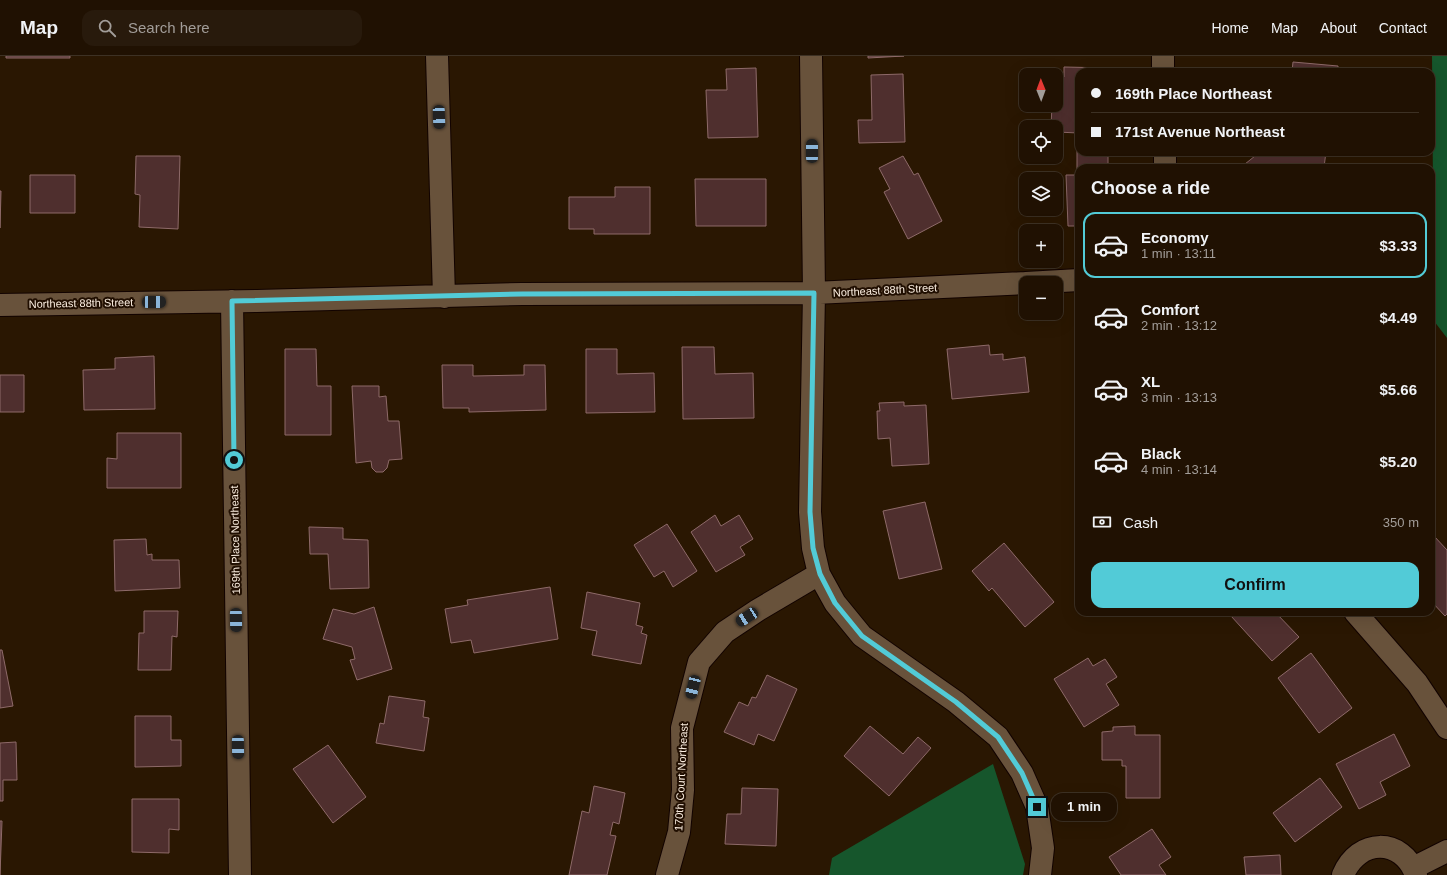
<!DOCTYPE html>
<meta charset="utf-8">
<style>
body{margin:0;font-family:Helvetica,sans-serif;background:#281a0c;color:#f1f3f6;height:100vh;display:flex;flex-direction:column;font-size:15px;white-space:nowrap}
*{box-sizing:border-box;margin:0}
p{font-size:13px;color:#a29d99}
.icon{flex:none;width:22px;height:22px;fill:none;stroke:currentColor;stroke-width:2;stroke-linecap:round;stroke-linejoin:round}
.map{position:relative;flex:1;overflow:hidden}
.details{position:absolute;left:1075px;top:108px;width:360px;height:452px;display:flex;flex-direction:column;background:#201102;border-radius:12px;box-shadow:0 4px 16px #0002,0 0 0 1px #3d3124}
.details>*{flex:none}
.guide{position:absolute;left:1075px;top:12px;width:360px;height:88px;border-radius:12px;box-shadow:0 4px 16px #0002,0 0 0 1px #3d3124;display:grid;align-content:center;height:88px;padding:0 16px;background:#201102}
.needle{width:26px;rotate:359deg}
.controls{position:absolute;left:1019px;top:12px;display:grid;gap:8px}
.controls a{display:grid;place-items:center;width:44px;height:44px;border-radius:8px;background:#201102;box-shadow:0 4px 16px #0002,0 0 0 1px #3d3124;font-size:20px}
.end{position:absolute;width:18px;height:18px;margin:-9px;border:5px solid #52cbd7;background:#111;box-shadow:0 0 0 2px #111}
.from{border-radius:50%}
.bubble{position:absolute;height:28px;border-radius:12px;background:#201102;box-shadow:0 4px 16px #0002,0 0 0 1px #3d3124;font-size:13px;font-weight:600;line-height:28px;text-align:center}
.car{position:absolute;width:12px;height:24px;margin:-12px -6px;border-radius:5px;box-shadow:0 0 3px 1px #0007;background:linear-gradient(#222 24%,#8ab4d8 0 40%,#222 0 76%,#8ab4d8 0 86%,#222 0)}
.guide b{display:flex;align-items:center;gap:14px;height:38px;font-size:15px}
.guide b+b{border-top:1px solid #3d3124}
.guide i{width:10px;height:10px;background:#f1f3f6}
ul{padding:0;list-style:none}
li{display:flex;align-items:center;gap:12px;height:66px;margin:0 8px 6px;padding:0 8px;border:2px solid transparent;border-radius:12px}
li div{flex:1}
li b{display:block;font-size:15px}
li em{font-style:normal;font-weight:600}
li.active{border-color:#52cbd7}
li>.icon{width:36px;height:36px;stroke-width:1.5}
h2{padding:0 16px;font-size:18px;line-height:48px}
.pay{display:flex;align-items:center;gap:10px;height:44px;padding:0 16px;font-size:15px}
.pay p{margin-inline-start:auto}
.button{display:flex;gap:8px;margin-top:auto;padding:8px 16px}
.button a{flex:1;height:46px;border-radius:12px;background:#52cbd7;color:#111;font-size:16px;font-weight:600;line-height:46px;text-align:center}
header{display:flex;align-items:center;gap:24px;box-sizing:border-box;height:56px;padding:0 20px;background:#201102;border-bottom:1px solid #3d3124}
header strong{font-size:19px}
nav{display:flex;gap:22px;margin-inline-start:auto;font-size:14px}
.search{width:280px;height:36px;background:#281a0c;display:flex;align-items:center;gap:10px;box-sizing:border-box;padding:0 14px;border-radius:12px;color:#a29d99;font-size:15px}
.map>svg:first-child{display:block}
.forest{fill:#16562c}
.building{fill:#4f2f2e;stroke:#8e6a69}
.lines{fill:none;stroke-linecap:round;stroke-linejoin:round}
.minor-casing{stroke:#120300;stroke-width:24}
.minor{stroke:#68523b;stroke-width:22}
.route{stroke:#52cbd7;stroke-width:5}
.labels{text-anchor:middle;stroke-width:4;stroke-linejoin:round;paint-order:stroke}
.street-label{font-size:11px;fill:#fbeee0;stroke:#200e00}
</style>
<header>
<strong>Map</strong>
<div class="search"><svg class="icon" aria-label="search" viewBox="0 0 24 24"><circle cx="10" cy="10" r="6"/><path d="M15 15l6 6"/></svg>Search here</div>
<nav><a>Home</a><a>Map</a><a>About</a><a>Contact</a></nav>
</header>
<div class="map">
<svg width="1447" height="819" viewBox="0 0 1447 819">
<rect width="100%" height="100%" fill="#2a1702"/>
<path class="forest" d="M1432,0h15v282l-13,-17z
M993,708l32,100 -2,11h-194l3,-17z"/>
<path class="building" d="M6,0h64v2h-64z
M868,0h36l-36,2z
M1293,6l45,4v6h-46z
M1064,11l45,1 -1,4h-29v61l-23,-1v-5h-5l1,-22h4v-28h8z
M756,12l2,69 -50,1 -2,-48h21l-1,-21z
M903,18l2,68 -46,1 -1,-23h14l-1,-45z
M1077,93h2v3h29v16h-29v58h-11l-2,-51h11z
M1260,96h66l-2,15 -21,-3 -5,4h-58z
M136,100h44l-2,73 -39,-2 1,-32 -5,-1z
M903,100l11,19 4,-2 24,48 -34,18 -24,-47 6,-3 -11,-21z
M30,119h45v38h-45z
M695,123h71v47h-70z
M615,131h35v47h-56v-5h-25v-32h46z
M0,135h1l-1,37z
M989,289l1,10 13,-1v6l22,-3 4,35 -77,7 -5,-50z
M682,291h32l1,27 38,-1 1,45 -71,1z
M285,293h31l1,37h14v49h-46z
M586,293h31v25l37,-1 1,39 -69,1z
M154,300l1,53 -71,1 -1,-40 32,-1v-11z
M442,309h31v11l51,-1v-10h21l1,45 -77,2v-4h-26z
M0,319h24v37h-24z
M352,330h27v11l7,-1 2,25h11l3,38 -13,1 -2,8 -4,4h-7l-4,-4 -1,-7 -15,2z
M904,346v4l22,-1 3,59 -37,2 -2,-28 -12,1 -1,-28h3l-1,-8z
M117,377h64v55h-74v-30l10,1z
M925,446l17,67 -43,10 -16,-68z
M715,459l6,11 18,-11 14,24 -13,8 5,8 -29,17 -25,-40z
M667,468l30,47 -24,16 -9,-16 -10,6 -20,-32z
M309,471l34,1v11l25,1 1,48 -39,1 -2,-35h-18z
M1434,480l13,14v64l-2,2 -14,-15v-63z
M146,483l1,16 5,-1v6h27l1,28 -65,3 -1,-51z
M1004,487l50,59 -29,25 -33,-39 -3,3 -17,-20z
M550,531l8,52 -84,14 -3,-13 -20,3 -6,-34 23,-4 -1,-5z
M587,536l53,11 -4,22 7,2 -2,6 6,2 -6,29 -49,-9 5,-24 -16,-3z
M374,551l18,62 -35,11 -7,-20 5,-1 -3,-12 -29,-8 10,-30 21,5z
M144,555h34l-1,26 -5,-1 -1,34h-33l1,-37h5z
M1236,556h39l24,25 -27,24 -41,-45z
M0,594h2l11,56 -13,2z
M1311,597l41,55 -33,25 -41,-55z
M1088,602l5,8 12,-7 12,18 -11,7 13,21 -35,22 -30,-48z
M767,619l30,14 -23,52 -16,-7 -4,11 -30,-13 15,-30 9,4 4,-9 4,1z
M389,640l36,5 -2,16 6,1 -5,33 -48,-8 4,-20 4,1z
M135,660h36v24h10v26l-46,1z
M870,670l33,28 15,-17 13,11 -42,48 -45,-40z
M1135,670v9h25v63h-34v-32h-4v-6h-20v-28l11,-1v-4z
M1394,678l16,32 -30,16 6,13 -27,14 -23,-45z
M16,686l1,38h-14v21h-3v-58z
M328,689l38,52 -33,26 -40,-54z
M1320,722l22,29 -47,35 -22,-29z
M594,730l31,7 -6,31 -6,-2 -3,13 6,1 -9,39h-38l13,-64 7,2z
M742,732l36,1 -2,57 -51,-2 2,-30h14z
M132,743h47v31l-10,-1v24l-37,-1z
M0,765h2l-2,54z
M1152,773l19,28 -12,8 7,10h-45l-12,-18z
M1280,799l1,20h-35l-2,-18z"/>
<g class="lines">
<g class="minor-casing">
<path id="minor" d="M437,0l7,241
M811,0l3,237 -4,219 3,36 6,26 16,29 27,33 94,66 42,35 24,36 15,34 6,41 -3,27
M1163,0v16
M1165,96v16
M1026,227l53,-3
M232,245l8,574
M0,249l257,-4 265,-7 292,-1 212,-10
M1355,556l62,71 30,45
M1413,812l34,-17
M667,819l12,-43 4,-42 -1,-62 17,-66 26,-30 33,-22 61,-36
M1343,819c15,-37 59,-38 73,0"/>
</g>
<use href="#minor" class="minor"/>
</g>
<g class="lines">
<path class="route" d="M234,404l-2,-159 290,-7 292,-1 -4,219 3,36 7,26 15,29 27,33 94,66 42,35 24,36 15,34"/>
</g>
<g class="labels">
<g class="street-label">
<text transform="translate(885 234) rotate(-3)" y="4">Northeast 88th Street</text>
<text transform="translate(81 247) rotate(-1)" y="4">Northeast 88th Street</text>
<text transform="translate(235 484) rotate(-91)" y="4">169th Place Northeast</text>
<text transform="translate(681 721) rotate(-87)" y="4">170th Court Northeast</text>
</g>
</g>
</svg>
<div class="controls">
<a><svg class="needle" viewBox="-14 -14 28 28"><path d="M0-13l5 13h-10z" fill="#e53935"/><path d="M0 13l5-13h-10z" fill="#a29d99"/></svg></a>
<a><svg class="icon" aria-label="locate" viewBox="0 0 24 24"><circle cx="12" cy="12" r="6"/><path d="M12 2v4M12 18v4M2 12h4M18 12h4"/></svg></a>
<a><svg class="icon" aria-label="layers" viewBox="0 0 24 24"><path d="M12 4l9 5-9 5-9-5zM3 14l9 5 9-5"/></svg></a>
<a>+</a>
<a>−</a>
</div>
<i class="end from" style="left:234px;top:404px"></i>
<i class="end" style="left:1037px;top:751px"></i>
<div class="bubble" style="left:1051px;top:737px;width:66px">1 min</div>
<i class="car" style="left:439px;top:61px;rotate:178deg"></i>
<i class="car" style="left:812px;top:95px;rotate:0deg"></i>
<i class="car" style="left:154px;top:246px;rotate:89deg"></i>
<i class="car" style="left:747px;top:561px;rotate:237deg"></i>
<i class="car" style="left:236px;top:564px;rotate:179deg"></i>
<i class="car" style="left:693px;top:631px;rotate:194deg"></i>
<i class="car" style="left:238px;top:691px;rotate:179deg"></i>
<div class="guide">
<b><i class="from"></i>169th Place Northeast</b>
<b><i></i>171st Avenue Northeast</b>
</div>
<section class="details">
<h2>Choose a ride</h2>
<ul>
<li class="active"><svg class="icon" aria-label="car" viewBox="0 0 24 24"><path d="M5 17H2v-5l4-1 3-4h7l3 4 3 1v5h-3M9 17h6M6 11h13"/><circle cx="7" cy="17" r="2"/><circle cx="17" cy="17" r="2"/></svg><div><b>Economy</b><p>1 min · 13:11</p></div><em>$3.33</em></li>
<li><svg class="icon" aria-label="car" viewBox="0 0 24 24"><path d="M5 17H2v-5l4-1 3-4h7l3 4 3 1v5h-3M9 17h6M6 11h13"/><circle cx="7" cy="17" r="2"/><circle cx="17" cy="17" r="2"/></svg><div><b>Comfort</b><p>2 min · 13:12</p></div><em>$4.49</em></li>
<li><svg class="icon" aria-label="car" viewBox="0 0 24 24"><path d="M5 17H2v-5l4-1 3-4h7l3 4 3 1v5h-3M9 17h6M6 11h13"/><circle cx="7" cy="17" r="2"/><circle cx="17" cy="17" r="2"/></svg><div><b>XL</b><p>3 min · 13:13</p></div><em>$5.66</em></li>
<li><svg class="icon" aria-label="car" viewBox="0 0 24 24"><path d="M5 17H2v-5l4-1 3-4h7l3 4 3 1v5h-3M9 17h6M6 11h13"/><circle cx="7" cy="17" r="2"/><circle cx="17" cy="17" r="2"/></svg><div><b>Black</b><p>4 min · 13:14</p></div><em>$5.20</em></li>
</ul>
<div class="pay"><svg class="icon" aria-label="cash" viewBox="0 0 24 24"><path d="M3 7h18v10H3z"/><circle cx="12" cy="12" r="2"/></svg>Cash<p>350 m</p></div>
<div class="button"><a>Confirm</a></div>
</section>
</div>
